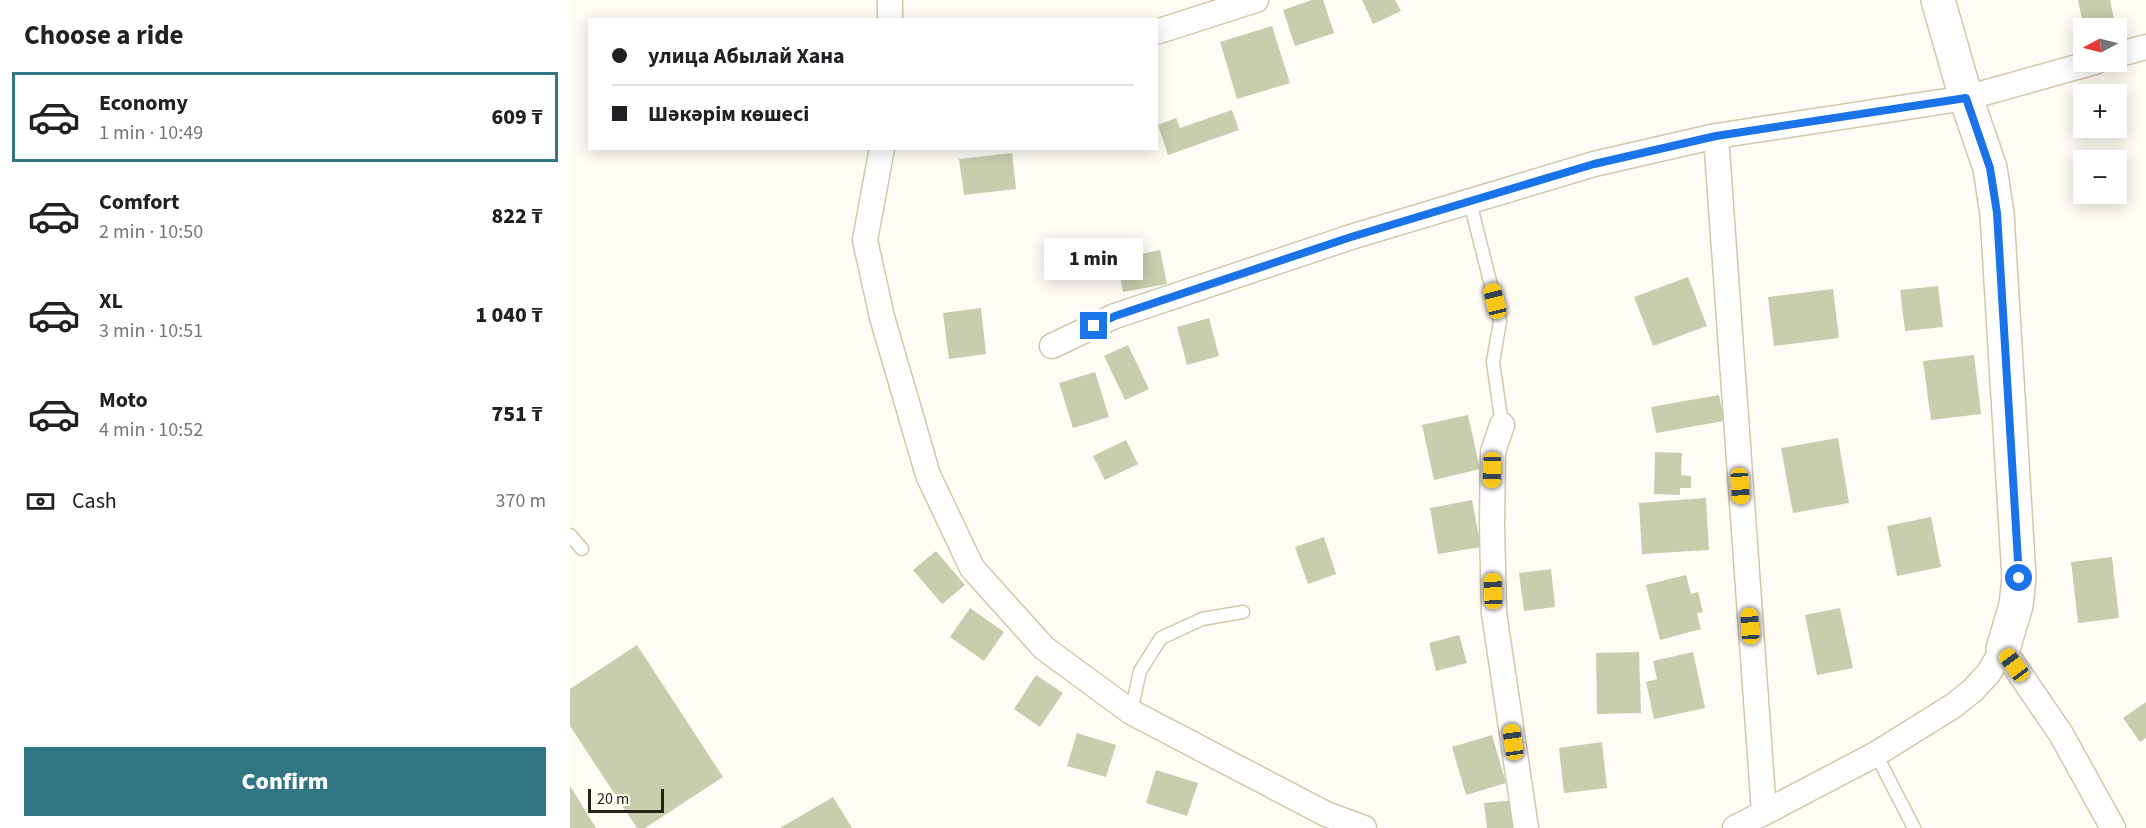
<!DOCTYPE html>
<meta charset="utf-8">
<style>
body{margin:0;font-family:"Source Sans 3",sans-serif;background:#f2f2f2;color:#202124;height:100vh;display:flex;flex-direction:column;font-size:22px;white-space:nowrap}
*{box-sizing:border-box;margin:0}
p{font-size:20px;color:#757577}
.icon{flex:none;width:33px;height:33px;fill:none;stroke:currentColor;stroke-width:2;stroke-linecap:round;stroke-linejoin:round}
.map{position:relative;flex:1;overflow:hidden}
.details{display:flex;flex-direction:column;background:#fff;width:570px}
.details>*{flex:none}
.banner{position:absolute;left:18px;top:18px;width:570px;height:132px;border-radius:0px;box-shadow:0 3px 15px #0003;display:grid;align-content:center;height:132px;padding:0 24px;background:#fff}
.needle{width:39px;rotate:263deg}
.tools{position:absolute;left:1503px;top:18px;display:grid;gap:12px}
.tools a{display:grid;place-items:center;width:54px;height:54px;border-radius:0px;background:#fff;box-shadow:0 3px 15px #0003;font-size:30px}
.scale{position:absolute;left:18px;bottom:15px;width:76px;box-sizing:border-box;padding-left:6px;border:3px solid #262216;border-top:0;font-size:16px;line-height:21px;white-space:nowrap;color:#262216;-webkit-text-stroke:4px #fefcf5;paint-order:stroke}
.end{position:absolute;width:27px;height:27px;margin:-14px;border:8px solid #1a73e8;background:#fff;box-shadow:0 0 0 3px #fff}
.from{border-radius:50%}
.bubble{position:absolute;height:42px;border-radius:0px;background:#fff;box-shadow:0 3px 15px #0003;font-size:20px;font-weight:800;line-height:42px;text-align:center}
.car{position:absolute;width:18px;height:36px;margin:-18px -9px;border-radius:8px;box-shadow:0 0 4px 2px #0007;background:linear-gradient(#f5c518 24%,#345 0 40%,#f5c518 0 76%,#345 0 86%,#f5c518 0)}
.banner b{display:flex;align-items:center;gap:21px;height:57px;font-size:22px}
.banner b+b{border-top:2px solid #e0e0e0}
.banner i{width:15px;height:15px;background:#202124}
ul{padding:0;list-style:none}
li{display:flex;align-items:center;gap:18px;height:90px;margin:0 12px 9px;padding:0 12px;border:3px solid transparent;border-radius:0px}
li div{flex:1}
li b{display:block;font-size:22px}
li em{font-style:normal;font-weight:800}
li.selected{border-color:#317783}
li>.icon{width:54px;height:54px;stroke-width:1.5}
h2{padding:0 24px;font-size:27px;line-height:72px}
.pay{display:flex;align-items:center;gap:15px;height:66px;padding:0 24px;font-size:22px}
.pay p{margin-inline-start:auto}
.cta{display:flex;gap:12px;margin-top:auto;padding:12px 24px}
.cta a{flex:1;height:69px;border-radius:0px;background:#317783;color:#fff;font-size:24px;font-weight:800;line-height:69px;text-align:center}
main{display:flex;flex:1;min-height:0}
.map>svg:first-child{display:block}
.building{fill:#c7cdad}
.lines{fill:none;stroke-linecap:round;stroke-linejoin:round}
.lane-casing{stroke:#d2c8a9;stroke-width:15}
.street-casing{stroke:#d2c8a9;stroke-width:27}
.secondary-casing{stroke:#d2c8a9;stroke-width:36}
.lane{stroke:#fff;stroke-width:12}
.street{stroke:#fff;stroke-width:24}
.secondary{stroke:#fff;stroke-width:33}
.route{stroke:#1a73e8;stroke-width:8}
</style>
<main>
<section class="details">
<h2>Choose a ride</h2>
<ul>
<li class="selected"><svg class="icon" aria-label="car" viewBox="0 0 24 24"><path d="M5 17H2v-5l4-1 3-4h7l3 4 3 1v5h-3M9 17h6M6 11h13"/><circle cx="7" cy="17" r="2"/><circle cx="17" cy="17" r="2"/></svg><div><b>Economy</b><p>1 min · 10:49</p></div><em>609 ₸</em></li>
<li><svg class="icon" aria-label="car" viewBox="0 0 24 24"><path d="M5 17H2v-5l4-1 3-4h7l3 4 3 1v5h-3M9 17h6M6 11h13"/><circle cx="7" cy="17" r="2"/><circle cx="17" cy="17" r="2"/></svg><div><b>Comfort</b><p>2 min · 10:50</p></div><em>822 ₸</em></li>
<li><svg class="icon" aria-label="car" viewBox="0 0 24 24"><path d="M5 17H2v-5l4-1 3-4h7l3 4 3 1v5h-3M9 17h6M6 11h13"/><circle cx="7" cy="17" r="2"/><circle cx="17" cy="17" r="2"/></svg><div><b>XL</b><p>3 min · 10:51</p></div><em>1 040 ₸</em></li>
<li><svg class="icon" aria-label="car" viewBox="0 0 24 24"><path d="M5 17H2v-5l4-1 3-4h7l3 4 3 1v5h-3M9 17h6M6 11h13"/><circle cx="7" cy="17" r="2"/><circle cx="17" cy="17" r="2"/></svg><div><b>Moto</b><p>4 min · 10:52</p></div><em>751 ₸</em></li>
</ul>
<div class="pay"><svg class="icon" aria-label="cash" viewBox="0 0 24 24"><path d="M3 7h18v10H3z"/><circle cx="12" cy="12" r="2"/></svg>Cash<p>370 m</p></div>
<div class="cta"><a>Confirm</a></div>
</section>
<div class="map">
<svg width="1576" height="828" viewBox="0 0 1576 828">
<rect width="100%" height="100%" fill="#fefcf5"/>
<path class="building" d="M742,0h11l11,33 -39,13 -12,-36z
M792,0h33l6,11 -28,13z
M1508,0h32l6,28h-32z
M702,26l18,57 -53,16 -17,-57z
M662,110l7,20 -71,25 -10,-30 18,-7 4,10z
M442,153l4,36 -52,6 -5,-36z
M590,250l7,34 -44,8 -6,-33z
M1118,277l19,49 -54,20 -19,-49z
M1368,286l5,41 -38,4 -5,-41z
M1263,289l6,49 -65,8 -6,-49z
M411,308l5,46 -37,5 -6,-46z
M639,318l10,38 -32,9 -10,-38z
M558,345l21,44 -24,11 -21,-44z
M1404,355l7,59 -50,6 -8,-59z
M525,372l14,45 -36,11 -14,-45z
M1149,395l5,26 -68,12 -5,-26z
M898,415l12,54 -46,11 -12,-55z
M1268,438l11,65 -56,10 -12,-65z
M556,440l12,24 -33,16 -12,-24z
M1085,452l27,1 -1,22 10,1v12h-11v7l-26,-1z
M1136,498l3,52 -67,4 -3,-51z
M902,500l9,47 -43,7 -8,-46z
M1361,517l10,50 -44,9 -10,-50z
M754,537l12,37 -28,10 -13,-37z
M366,551l29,34 -23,19 -29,-34z
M1542,557l7,61 -41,5 -7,-61z
M981,569l4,38 -31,4 -5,-38z
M1116,575l5,19 7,-2 5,20 -6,1 4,16 -41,11 -14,-55z
M400,608l34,24 -20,29 -34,-24z
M1270,608l13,60 -36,7 -12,-60z
M889,635l8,28 -31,8 -7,-28z
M67,645l86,132 -78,51h-8l-67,-102v-37z
M1069,652l2,61 -44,1 -1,-61z
M1123,652l12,56 -51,11 -8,-37 11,-3 -4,-18z
M466,675l27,18 -23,34 -26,-18z
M1576,702v36l-6,4 -17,-24z
M507,733l39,12 -10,32 -39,-11z
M922,735l14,48 -40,12 -14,-48z
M1032,742l5,46 -43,5 -5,-45z
M586,770l42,13 -11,33 -41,-13z
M0,786l26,42h-26z
M263,797l19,31h-72z
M946,800l4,28h-33l-3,-25z"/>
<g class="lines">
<g class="lane-casing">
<path id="lane" d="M900,202l30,119 -7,41 9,63
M0,535l12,14
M561,712l9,-41 21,-33 41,-19 41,-7
M1306,754l38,74"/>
</g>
<g class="street-casing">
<path id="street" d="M320,0v20
M586,32l100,-32
M1546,55l30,-8
M1146,136l48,676
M312,148l-17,92 17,77 46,158 44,93 72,80 87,64 195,102 38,14
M482,346l63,-30 236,-79 243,-73 122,-28 250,-38 129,-36
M932,425l-9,27 -1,73 2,88 32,215
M1165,828l141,-74 77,-48 19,-15 16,-17 15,-25 58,85 52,94"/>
</g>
<g class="secondary-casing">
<path id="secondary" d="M1368,0l28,98 24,70 7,46 22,364 -3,27 -13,44"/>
</g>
<use href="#lane" class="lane"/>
<use href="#street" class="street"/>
<use href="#secondary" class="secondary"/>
</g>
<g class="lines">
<path class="route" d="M524,326l21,-10 236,-79 243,-73 122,-28 250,-38 24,70 7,45 22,365"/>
</g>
</svg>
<div class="tools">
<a><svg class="needle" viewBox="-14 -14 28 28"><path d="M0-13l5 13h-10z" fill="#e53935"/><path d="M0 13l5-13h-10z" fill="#757577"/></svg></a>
<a>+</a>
<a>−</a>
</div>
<div class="scale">20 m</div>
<i class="end from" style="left:1449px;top:578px"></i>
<i class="end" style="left:524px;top:326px"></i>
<div class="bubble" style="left:474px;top:238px;width:99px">1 min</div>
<i class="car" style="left:925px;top:301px;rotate:346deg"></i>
<i class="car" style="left:922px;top:470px;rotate:181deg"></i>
<i class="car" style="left:1170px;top:486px;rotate:176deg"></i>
<i class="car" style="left:923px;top:591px;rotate:358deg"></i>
<i class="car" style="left:1180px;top:626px;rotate:356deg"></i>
<i class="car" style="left:1444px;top:665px;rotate:323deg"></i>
<i class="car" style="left:943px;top:742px;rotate:352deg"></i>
<div class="banner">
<b><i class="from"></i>улица Абылай Хана</b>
<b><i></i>Шәкәрім көшесі</b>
</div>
</div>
</main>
